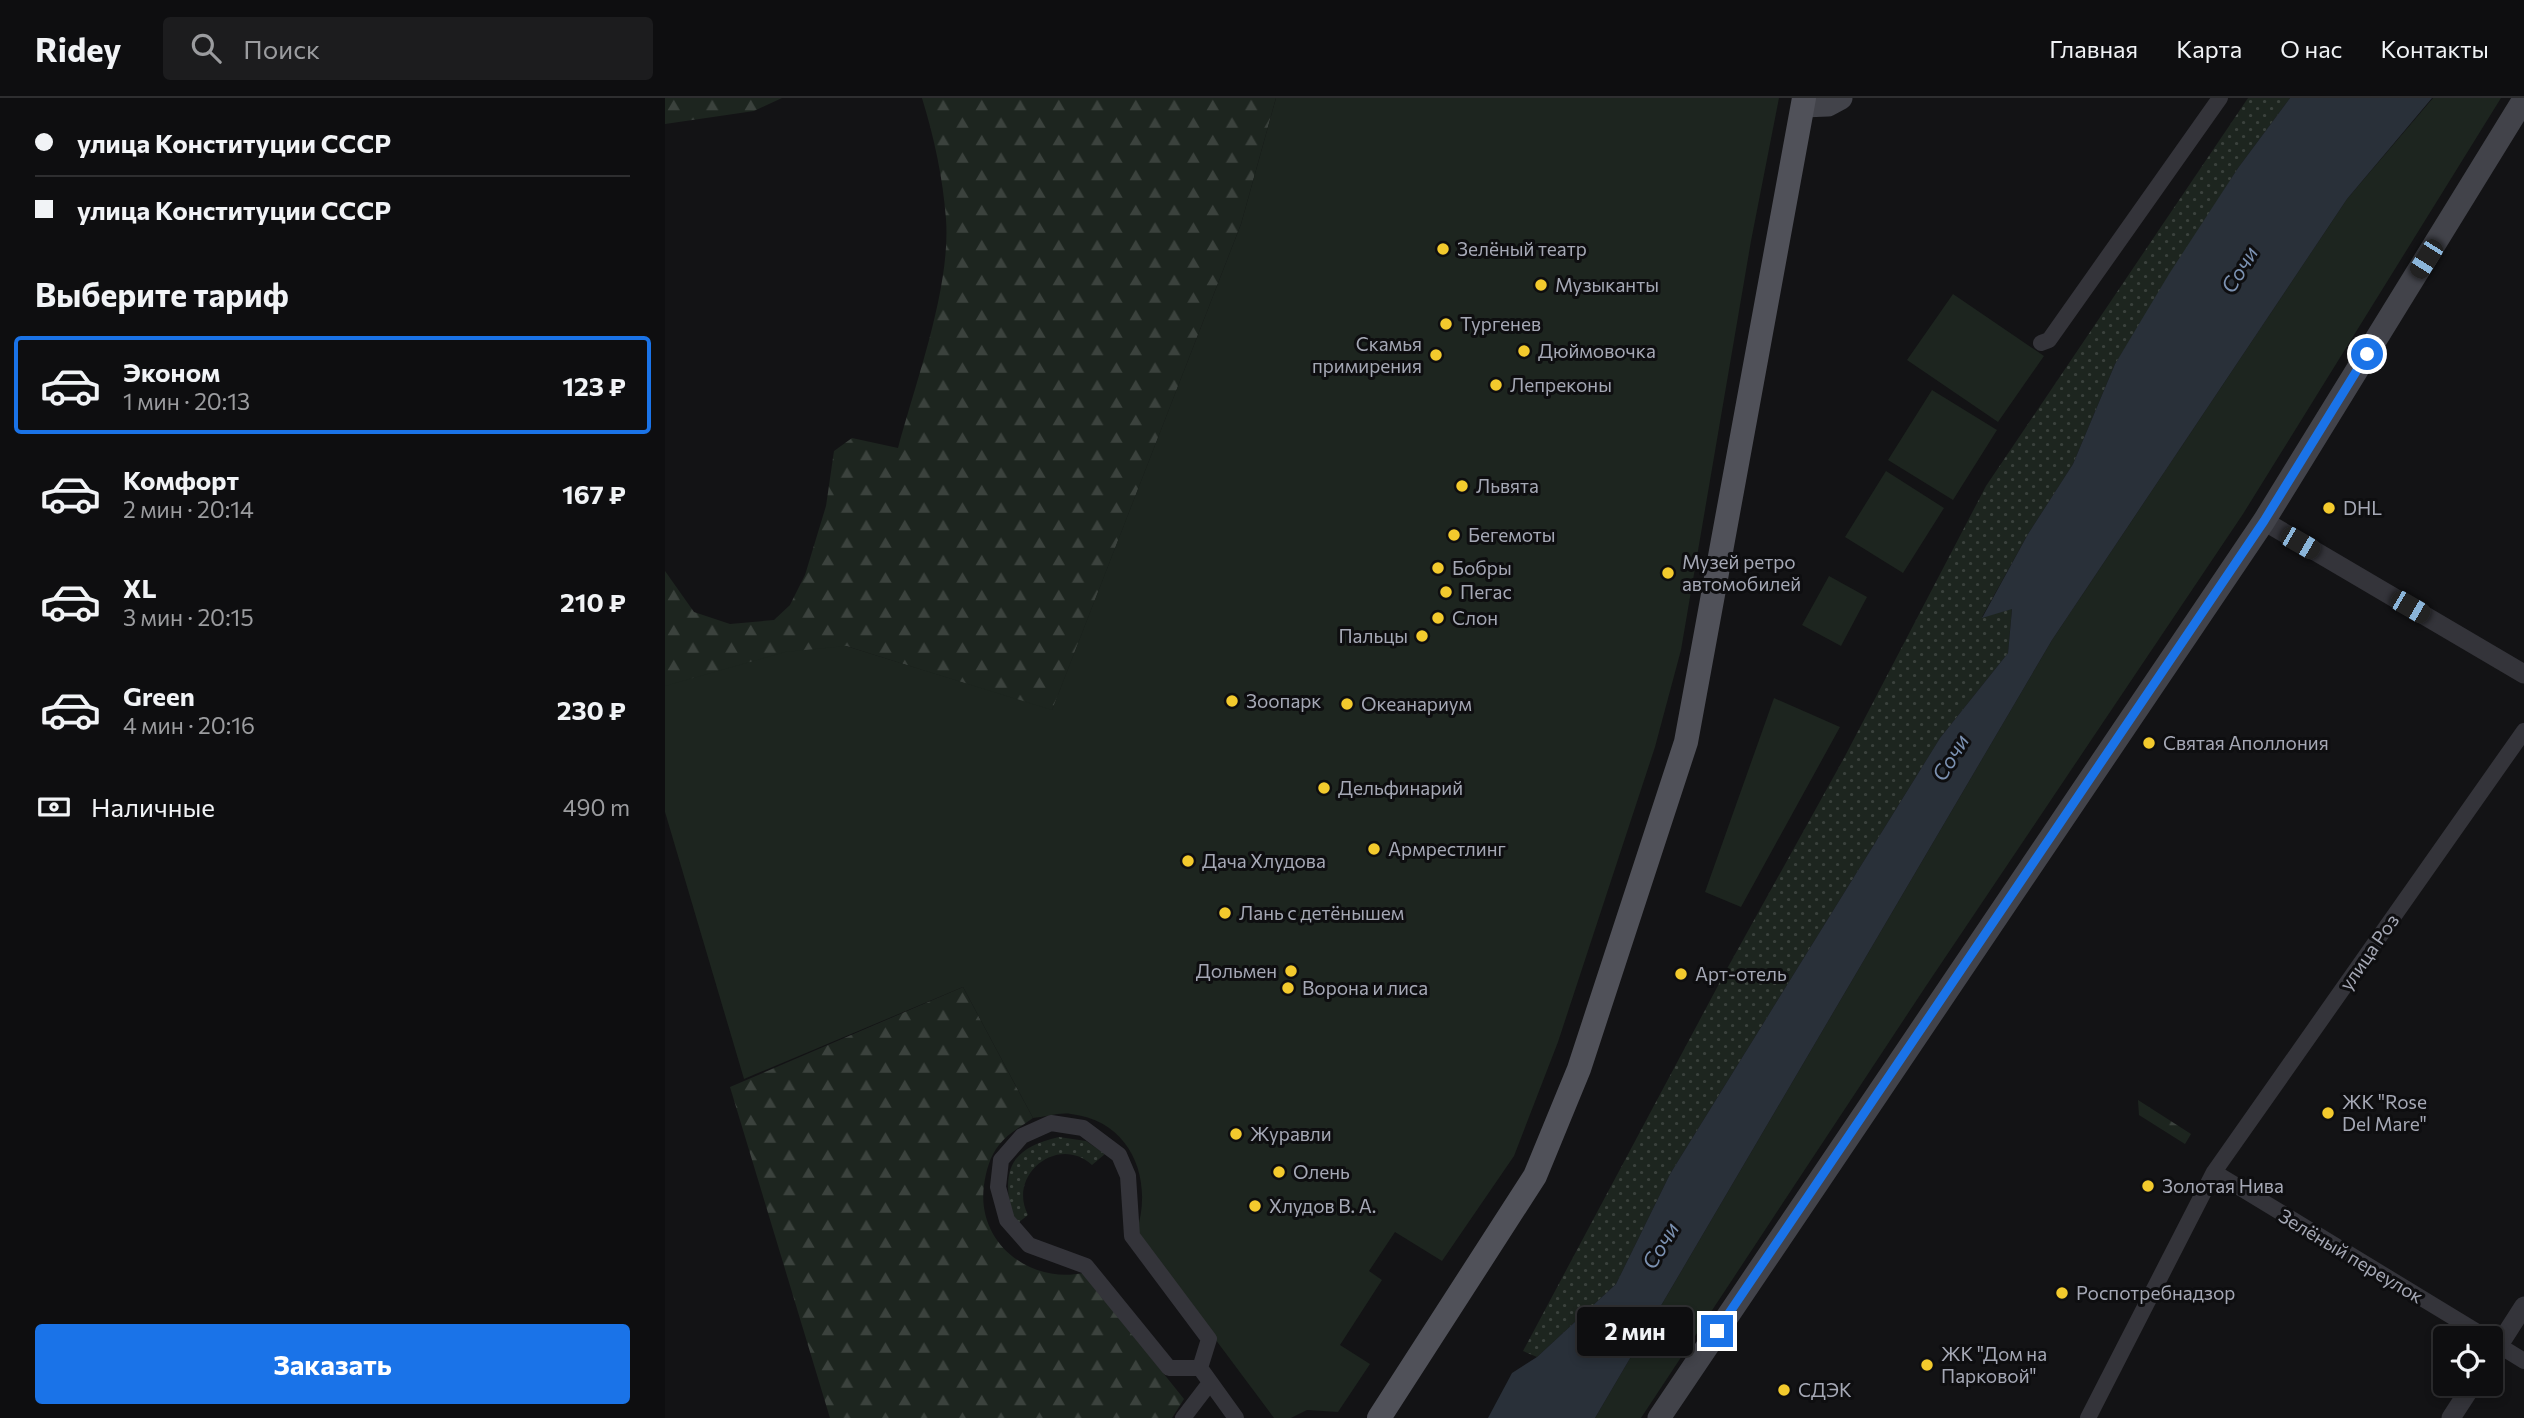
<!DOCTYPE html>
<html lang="ru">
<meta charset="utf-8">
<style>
body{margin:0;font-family:Commissioner,sans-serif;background:#1c1c1e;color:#f1f3f6;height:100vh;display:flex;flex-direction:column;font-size:26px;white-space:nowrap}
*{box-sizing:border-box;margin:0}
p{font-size:23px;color:#9b9c9f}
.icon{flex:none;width:38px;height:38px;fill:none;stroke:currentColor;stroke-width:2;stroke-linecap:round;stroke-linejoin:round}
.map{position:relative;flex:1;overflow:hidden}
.sheet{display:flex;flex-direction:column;background:#0e0e10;width:665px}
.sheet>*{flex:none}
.guide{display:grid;align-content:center;height:154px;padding:0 35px;background:#0e0e10}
.buttons{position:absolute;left:1768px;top:1228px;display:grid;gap:14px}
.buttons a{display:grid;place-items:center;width:70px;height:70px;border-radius:7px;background:#0e0e10;box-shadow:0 4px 10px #0003,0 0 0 2px #2e2e30;font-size:35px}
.end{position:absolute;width:32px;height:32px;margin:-16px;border:9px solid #1a73e8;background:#fff;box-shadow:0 0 0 4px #fff}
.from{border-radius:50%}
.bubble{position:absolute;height:49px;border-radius:7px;background:#0e0e10;box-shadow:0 4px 10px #0003,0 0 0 2px #2e2e30;font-size:23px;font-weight:700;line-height:49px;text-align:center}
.car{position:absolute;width:21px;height:42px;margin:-21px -10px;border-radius:9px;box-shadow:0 0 5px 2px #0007;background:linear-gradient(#222 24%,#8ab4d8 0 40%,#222 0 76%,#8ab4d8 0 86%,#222 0)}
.guide b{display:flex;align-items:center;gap:24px;height:66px;font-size:26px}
.guide b+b{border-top:2px solid #2e2e30}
.guide i{width:18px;height:18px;background:#f1f3f6}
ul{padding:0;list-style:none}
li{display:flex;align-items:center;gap:21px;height:98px;margin:0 14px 10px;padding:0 21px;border:4px solid transparent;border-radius:7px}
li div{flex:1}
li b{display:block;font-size:26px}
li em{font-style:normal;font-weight:700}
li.active{border-color:#1a73e8}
li>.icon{width:63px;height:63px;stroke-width:1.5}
h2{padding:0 35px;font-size:32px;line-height:84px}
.pay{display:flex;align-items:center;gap:18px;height:77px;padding:0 35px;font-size:26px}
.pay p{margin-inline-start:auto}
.action{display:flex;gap:14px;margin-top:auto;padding:14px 35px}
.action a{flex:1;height:80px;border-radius:7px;background:#1a73e8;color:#fff;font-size:28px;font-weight:700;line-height:80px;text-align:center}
header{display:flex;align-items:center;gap:42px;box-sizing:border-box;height:98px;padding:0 35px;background:#0e0e10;border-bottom:2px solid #2e2e30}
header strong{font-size:33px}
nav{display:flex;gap:38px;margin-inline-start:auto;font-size:24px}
.search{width:490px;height:63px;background:#1c1c1e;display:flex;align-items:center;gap:18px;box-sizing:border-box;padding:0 24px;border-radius:7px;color:#9b9c9f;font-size:26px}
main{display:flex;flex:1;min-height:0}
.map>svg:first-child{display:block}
.grass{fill:url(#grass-dots)}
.forest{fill:url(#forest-firs)}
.park{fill:#1d251f}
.water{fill:#293039}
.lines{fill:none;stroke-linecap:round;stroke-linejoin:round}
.minor{stroke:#34343a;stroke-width:16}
.tertiary{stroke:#34343a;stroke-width:19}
.secondary{stroke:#42434a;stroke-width:23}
.primary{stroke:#505159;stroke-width:24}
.route{stroke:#1a73e8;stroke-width:9}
.poi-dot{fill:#f3ca2d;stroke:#0e0e10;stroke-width:2.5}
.labels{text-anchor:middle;stroke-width:6;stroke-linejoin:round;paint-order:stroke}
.poi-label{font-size:19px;fill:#a5a8b5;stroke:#0e0e10;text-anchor:start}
.street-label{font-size:19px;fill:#a5a8b5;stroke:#0e0e10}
.water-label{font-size:21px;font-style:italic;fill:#7b91b1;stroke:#0e0e10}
</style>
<header>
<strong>Ridey</strong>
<div class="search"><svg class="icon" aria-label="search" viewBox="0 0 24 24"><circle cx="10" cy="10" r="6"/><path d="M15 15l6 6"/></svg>Поиск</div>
<nav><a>Главная</a><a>Карта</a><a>О нас</a><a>Контакты</a></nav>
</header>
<main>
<section class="sheet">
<div class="guide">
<b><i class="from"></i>улица Конституции СССР</b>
<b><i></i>улица Конституции СССР</b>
</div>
<h2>Выберите тариф</h2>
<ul>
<li class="active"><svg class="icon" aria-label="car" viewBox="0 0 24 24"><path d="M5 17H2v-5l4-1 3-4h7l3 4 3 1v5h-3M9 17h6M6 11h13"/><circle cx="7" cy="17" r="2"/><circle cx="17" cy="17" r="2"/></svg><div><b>Эконом</b><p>1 мин · 20:13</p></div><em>123 ₽</em></li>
<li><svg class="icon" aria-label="car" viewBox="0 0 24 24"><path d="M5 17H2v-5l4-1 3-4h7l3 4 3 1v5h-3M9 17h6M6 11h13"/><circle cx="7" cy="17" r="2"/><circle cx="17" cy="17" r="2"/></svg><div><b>Комфорт</b><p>2 мин · 20:14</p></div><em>167 ₽</em></li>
<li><svg class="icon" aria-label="car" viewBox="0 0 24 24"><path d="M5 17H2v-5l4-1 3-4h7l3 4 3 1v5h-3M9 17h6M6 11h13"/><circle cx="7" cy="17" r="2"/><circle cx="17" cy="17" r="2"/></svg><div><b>XL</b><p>3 мин · 20:15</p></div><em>210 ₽</em></li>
<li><svg class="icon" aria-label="car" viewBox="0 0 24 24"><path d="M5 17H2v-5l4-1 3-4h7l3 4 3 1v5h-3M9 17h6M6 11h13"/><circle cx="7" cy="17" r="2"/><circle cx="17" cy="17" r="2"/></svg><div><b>Green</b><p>4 мин · 20:16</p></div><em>230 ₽</em></li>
</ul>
<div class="pay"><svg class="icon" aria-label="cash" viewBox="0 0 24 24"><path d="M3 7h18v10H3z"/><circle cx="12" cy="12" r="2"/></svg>Наличные<p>490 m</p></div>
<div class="action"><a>Заказать</a></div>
</section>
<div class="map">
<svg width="1859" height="1320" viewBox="0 0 1859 1320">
<defs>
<pattern id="grass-dots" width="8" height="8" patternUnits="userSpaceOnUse" patternTransform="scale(1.75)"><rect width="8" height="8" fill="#1d251f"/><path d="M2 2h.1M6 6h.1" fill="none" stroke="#3b423d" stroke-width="1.8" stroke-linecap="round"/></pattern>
<pattern id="forest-firs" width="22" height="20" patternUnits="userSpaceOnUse" patternTransform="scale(1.75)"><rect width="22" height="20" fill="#1d251f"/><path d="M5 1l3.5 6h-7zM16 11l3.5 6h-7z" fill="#3b423d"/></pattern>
</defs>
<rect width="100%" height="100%" fill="#131315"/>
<path class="grass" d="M1583,0h42l-52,70 -123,196 -42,100 -45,70 -46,83 30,-9 -4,45 -68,85 -270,436 -54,110 -79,73 -14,-6 205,-384 116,-209 142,-272z
M394,1039l27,4 19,13 -13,11c-34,-31 -85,10 -64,50l-14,11c-11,-49 -12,-76 45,-89z"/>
<path class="forest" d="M0,0h117l-28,13 -89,13z
M257,0h354l-35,126 -189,487 -206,-65 -181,166v-241l29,41 36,12 44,-4 16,-15 15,-30 21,-69 8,-55 18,-13 46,10c18,-67 53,-161 48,-229 -3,-41 -12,-82 -24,-121z
M298,889l70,131c-11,8 -26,16 -34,27 -9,11 -13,26 -15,40 -8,57 45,99 99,88l101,126 -12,19h-342l-100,-331z
M1473,1002l53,34 -6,10 -46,-29z"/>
<path class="park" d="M611,0h503l-28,143 -70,409 -26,97 -97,295 -44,114 -72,105 -47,-29 -26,39 13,9 -42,65 30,19 -32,48 -31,-2 -16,8h-17l-138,-185c18,-52 -4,-112 -65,-119 -11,-2 -26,3 -38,4l-70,-131 -219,92 -79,-267v-126l120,-34 61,-6 206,64 189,-486z
M1768,0h68l-258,416 -317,472 -285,432h-46l457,-778 295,-441z
M1288,196l91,62 -46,66 -91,-62z
M1267,292l65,40 -44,70 -65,-40z
M1221,373l58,37 -41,65 -58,-36z
M1164,478l38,21 -26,49 -39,-21z
M1109,600l66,29 -99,180 -36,-15z"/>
<path class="water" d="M1625,0h142l-85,101 -295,441 -457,778h-107l24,-45 25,-16 79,-73 54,-110 270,-436 68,-85 4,-44 -30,9 46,-84 45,-70 42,-100 54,-90 69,-106z"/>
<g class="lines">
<path class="minor" d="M1376,245l8,-3 171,-242
M386,1025l32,5 36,27 9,21 4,60 77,103 -9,29h-31l-83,-102 -57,-21 -22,-25 -9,-33 3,-27 21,-24z
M1549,1074l275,167
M1825,1242l34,21
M535,1270l36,50
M518,1320l26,-34
M1423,1320l126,-246 310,-441"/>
<path class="tertiary" d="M1599,423l260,153
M1825,1261l34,-53
M1786,1320l22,-34"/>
<path class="secondary" d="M1138,8l25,-1 13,-7
M994,1320l605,-897 260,-422"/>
<path class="primary" d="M714,1320l156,-242 44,-107 107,-327 118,-644"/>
</g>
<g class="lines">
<path class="route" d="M1052,1233l547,-810 103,-167"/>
</g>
<g class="poi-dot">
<circle cx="778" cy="151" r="7"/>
<circle cx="876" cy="187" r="7"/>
<circle cx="781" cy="226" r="7"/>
<circle cx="859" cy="253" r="7"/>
<circle cx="771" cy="257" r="7"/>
<circle cx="831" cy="287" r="7"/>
<circle cx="797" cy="388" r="7"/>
<circle cx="1664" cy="410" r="7"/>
<circle cx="789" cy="437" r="7"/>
<circle cx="773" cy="470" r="7"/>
<circle cx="1003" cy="475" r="7"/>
<circle cx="781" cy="494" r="7"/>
<circle cx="773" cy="520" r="7"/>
<circle cx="757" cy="538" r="7"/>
<circle cx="567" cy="603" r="7"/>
<circle cx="682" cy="606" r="7"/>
<circle cx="1484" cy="645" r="7"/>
<circle cx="659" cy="690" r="7"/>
<circle cx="709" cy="751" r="7"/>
<circle cx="523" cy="763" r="7"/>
<circle cx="560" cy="815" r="7"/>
<circle cx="626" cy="873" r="7"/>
<circle cx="1016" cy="876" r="7"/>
<circle cx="623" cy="890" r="7"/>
<circle cx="1663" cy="1015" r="7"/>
<circle cx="571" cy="1036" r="7"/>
<circle cx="614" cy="1074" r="7"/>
<circle cx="1483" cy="1088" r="7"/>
<circle cx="590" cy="1108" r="7"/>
<circle cx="1397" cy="1195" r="7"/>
<circle cx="1262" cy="1267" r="7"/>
<circle cx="1119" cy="1292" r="7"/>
</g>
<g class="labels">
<g class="poi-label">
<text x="792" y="158">Зелёный театр</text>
<text x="890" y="194">Музыканты</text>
<text x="795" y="233">Тургенев</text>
<text x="757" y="253" text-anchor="end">Скамья<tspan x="757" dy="22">примирения</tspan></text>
<text x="873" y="260">Дюймовочка</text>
<text x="845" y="294">Лепреконы</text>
<text x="811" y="395">Львята</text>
<text x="1678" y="417">DHL</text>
<text x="803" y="444">Бегемоты</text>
<text x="1017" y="471">Музей ретро<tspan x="1017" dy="22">автомобилей</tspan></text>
<text x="787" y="477">Бобры</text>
<text x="795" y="501">Пегас</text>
<text x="787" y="527">Слон</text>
<text x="743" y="545" text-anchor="end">Пальцы</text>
<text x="581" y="610">Зоопарк</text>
<text x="696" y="613">Океанариум</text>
<text x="1498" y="652">Святая Аполлония</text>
<text x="673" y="697">Дельфинарий</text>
<text x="723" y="758">Армрестлинг</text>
<text x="537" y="770">Дача Хлудова</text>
<text x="574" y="822">Лань с детёнышем</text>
<text x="612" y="880" text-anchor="end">Дольмен</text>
<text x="1030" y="883">Арт-отель</text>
<text x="637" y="897">Ворона и лиса</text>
<text x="1677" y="1011">ЖК "Rose<tspan x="1677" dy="22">Del Mare"</tspan></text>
<text x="585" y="1043">Журавли</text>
<text x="628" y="1081">Олень</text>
<text x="1497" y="1095">Золотая Нива</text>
<text x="604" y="1115">Хлудов В. А.</text>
<text x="1411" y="1202">Роспотребнадзор</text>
<text x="1276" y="1263">ЖК "Дом на<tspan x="1276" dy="22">Парковой"</tspan></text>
<text x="1133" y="1299">СДЭК</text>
</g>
<g class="street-label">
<text transform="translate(1704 854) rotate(-55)" y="7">улица Роз</text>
<text transform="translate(1686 1158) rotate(31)" y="7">Зелёный переулок</text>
</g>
<g class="water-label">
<text transform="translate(1575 172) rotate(-59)" y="7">Сочи</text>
<text transform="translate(1286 660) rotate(-59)" y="7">Сочи</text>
<text transform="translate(996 1148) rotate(-59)" y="7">Сочи</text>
</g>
</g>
</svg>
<div class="buttons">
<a><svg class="icon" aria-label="locate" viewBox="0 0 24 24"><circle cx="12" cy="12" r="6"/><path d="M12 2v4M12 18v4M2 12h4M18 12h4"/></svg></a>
</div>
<i class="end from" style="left:1702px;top:256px"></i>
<i class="end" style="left:1052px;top:1233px"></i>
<div class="bubble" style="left:912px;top:1209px;width:116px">2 мин</div>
<i class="car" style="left:1761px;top:161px;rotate:212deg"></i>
<i class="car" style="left:1635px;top:445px;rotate:120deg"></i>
<i class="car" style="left:1745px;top:509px;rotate:120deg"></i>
</div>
</main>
